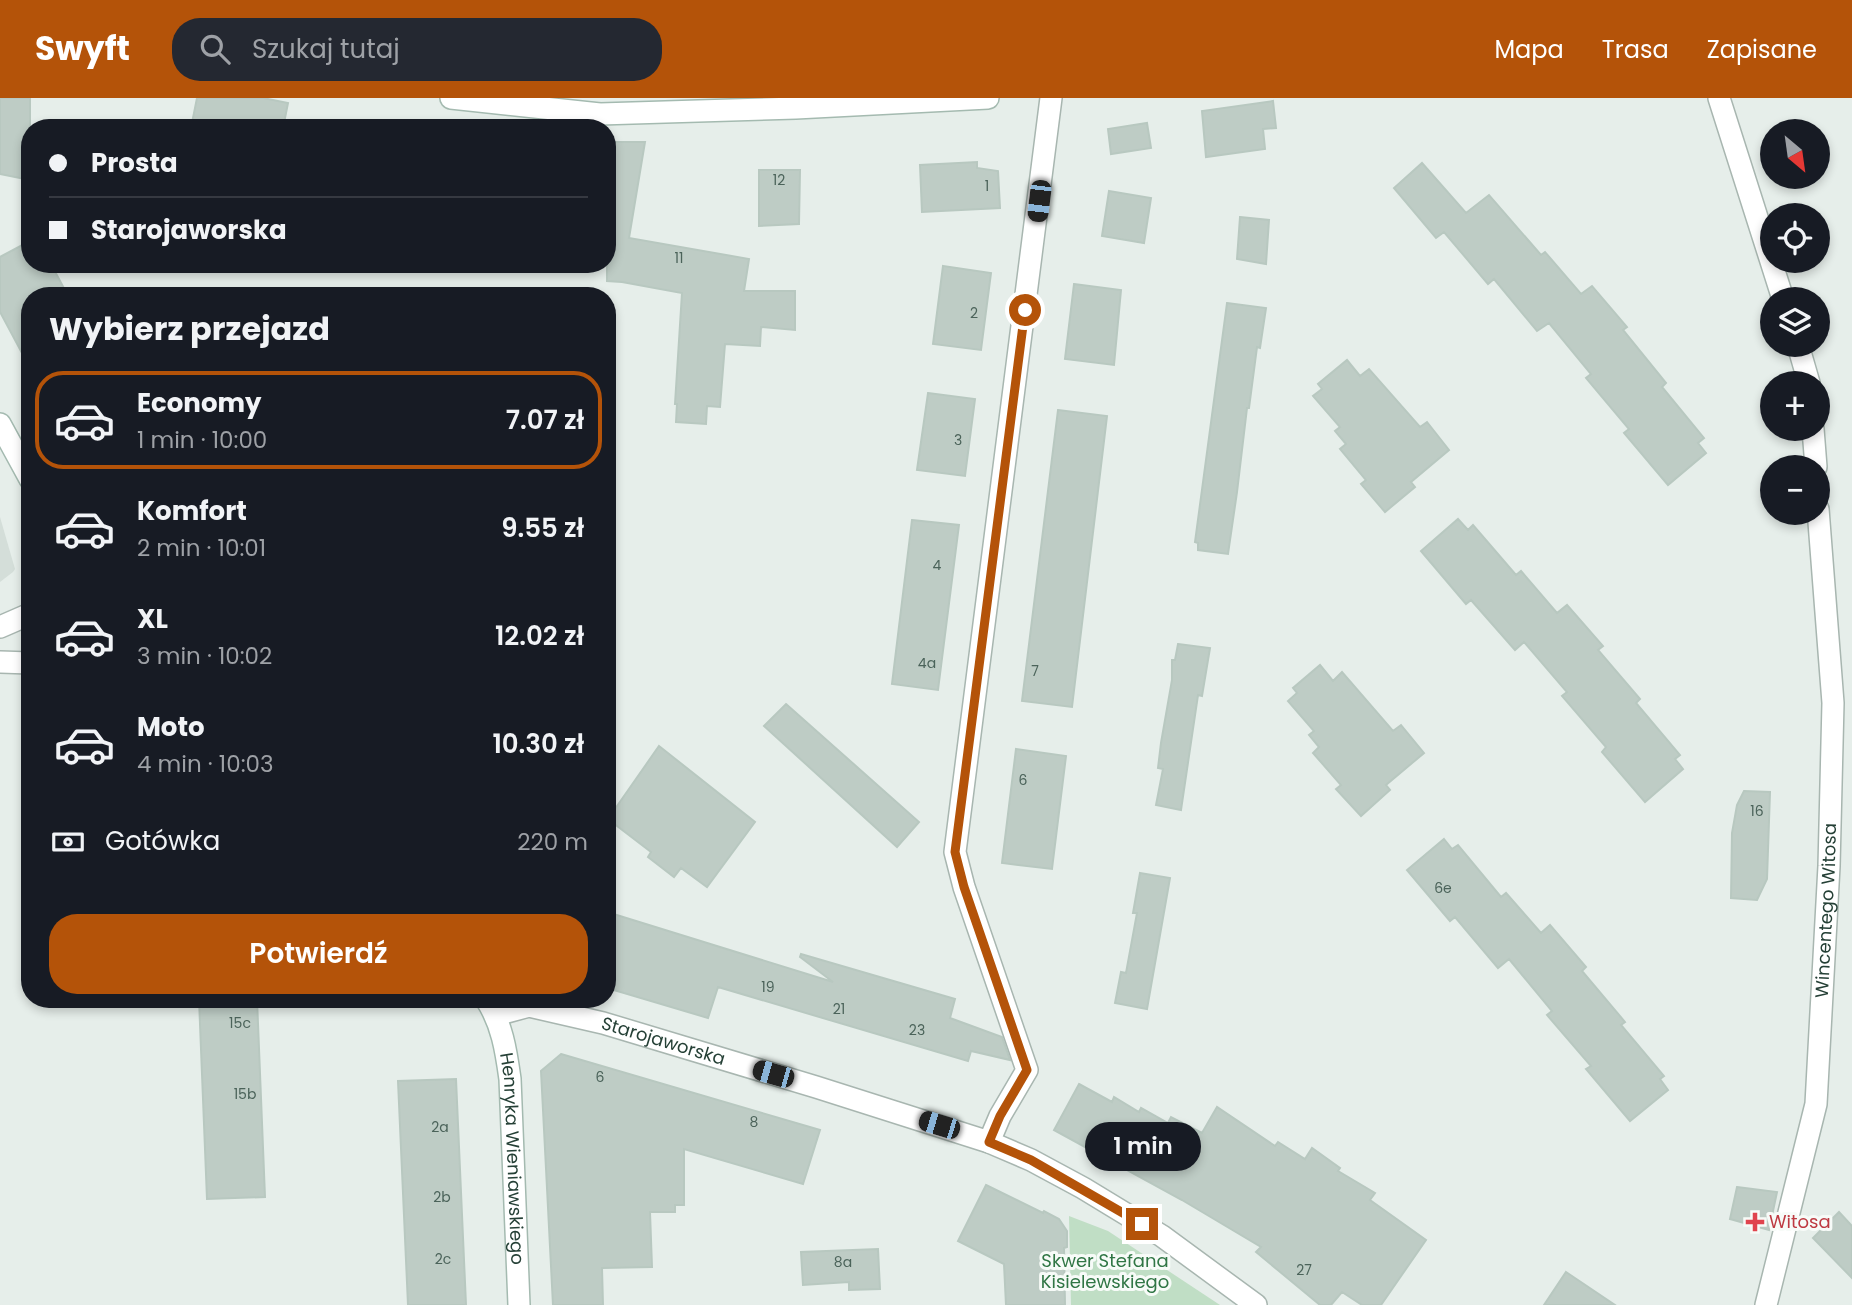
<!DOCTYPE html>
<html lang="pl">
<meta charset="utf-8">
<style>
body{margin:0;font-family:Poppins,sans-serif;background:#242831;color:#f1f3f6;height:100vh;display:flex;flex-direction:column;font-size:26px;white-space:nowrap}
*{box-sizing:border-box;margin:0}
p{font-size:23px;color:#9ea1a6}
.icon{flex:none;width:38px;height:38px;fill:none;stroke:currentColor;stroke-width:2;stroke-linecap:round;stroke-linejoin:round}
.map{position:relative;flex:1;overflow:hidden}
.sheet{position:absolute;left:21px;top:189px;width:595px;height:721px;display:flex;flex-direction:column;background:#171b24;border-radius:28px;box-shadow:0 4px 10px #0003}
.sheet>*{flex:none}
.guide{position:absolute;left:21px;top:21px;width:595px;height:154px;border-radius:28px;box-shadow:0 4px 10px #0003;display:grid;align-content:center;height:154px;padding:0 28px;background:#171b24}
.needle{width:46px;rotate:151deg}
.tools{position:absolute;left:1760px;top:21px;display:grid;gap:14px}
.tools a{display:grid;place-items:center;width:70px;height:70px;border-radius:50%;background:#171b24;box-shadow:0 4px 10px #0003;font-size:35px}
.end{position:absolute;width:32px;height:32px;margin:-16px;border:9px solid #b45309;background:#fff;box-shadow:0 0 0 4px #fff}
.from{border-radius:50%}
.bubble{position:absolute;height:49px;border-radius:24px;background:#171b24;box-shadow:0 4px 10px #0003;font-size:23px;font-weight:600;line-height:49px;text-align:center}
.car{position:absolute;width:21px;height:42px;margin:-21px -10px;border-radius:9px;box-shadow:0 0 5px 2px #0007;background:linear-gradient(#222 24%,#8ab4d8 0 40%,#222 0 76%,#8ab4d8 0 86%,#222 0)}
.guide b{display:flex;align-items:center;gap:24px;height:66px;font-size:26px}
.guide b+b{border-top:2px solid #363941}
.guide i{width:18px;height:18px;background:#f1f3f6}
ul{padding:0;list-style:none}
li{display:flex;align-items:center;gap:21px;height:98px;margin:0 14px 10px;padding:0 14px;border:4px solid transparent;border-radius:28px}
li div{flex:1}
li b{display:block;font-size:26px}
li em{font-style:normal;font-weight:600}
li.selected{border-color:#b45309}
li>.icon{width:63px;height:63px;stroke-width:1.5}
h2{padding:0 28px;font-size:32px;line-height:84px}
.pay{display:flex;align-items:center;gap:18px;height:77px;padding:0 28px;font-size:26px}
.pay p{margin-inline-start:auto}
.button{display:flex;gap:14px;margin-top:auto;padding:14px 28px}
.button a{flex:1;height:80px;border-radius:28px;background:#b45309;color:#fff;font-size:28px;font-weight:600;line-height:80px;text-align:center}
header{display:flex;align-items:center;gap:42px;box-sizing:border-box;height:98px;padding:0 35px;background:#b45309;color:#fff}
header strong{font-size:33px}
nav{display:flex;gap:38px;margin-inline-start:auto;font-size:24px}
.search{width:490px;height:63px;background:#242831;display:flex;align-items:center;gap:18px;box-sizing:border-box;padding:0 24px;border-radius:28px;color:#9ea1a6;font-size:26px}
.map>svg:first-child{display:block}
.built{fill:#d4ded9}
.green{fill:#c0dec5}
.building{fill:#beccc5;stroke:#b8c8c0;stroke-width:2}
.lines{fill:none;stroke-linecap:round;stroke-linejoin:round}
.minor-casing{stroke:#a8b6b0;stroke-width:24}
.tertiary-casing{stroke:#a8b6b0;stroke-width:24}
.secondary-casing{stroke:#a4bab0;stroke-width:24}
.minor{stroke:#fff;stroke-width:21}
.tertiary{stroke:#fff;stroke-width:21}
.secondary{stroke:#fff;stroke-width:21}
.route{stroke:#b45309;stroke-width:9}
.health-dot{fill:#e0444e;stroke:#f7fbf8;stroke-width:2.5}
.labels{text-anchor:middle;stroke-width:6;stroke-linejoin:round;paint-order:stroke}
.number-label{font-size:14px;fill:#4b635a}
.street-label{font-size:18px;fill:#254036;stroke:#f7fbf8}
.health-label{font-size:18px;fill:#be3a42;stroke:#f7fbf8;text-anchor:start}
.park-label{font-size:18px;fill:#307645;stroke:#f7fbf8}
</style>
<header>
<strong>Swyft</strong>
<div class="search"><svg class="icon" aria-label="search" viewBox="0 0 24 24"><circle cx="10" cy="10" r="6"/><path d="M15 15l6 6"/></svg>Szukaj tutaj</div>
<nav><a>Mapa</a><a>Trasa</a><a>Zapisane</a></nav>
</header>
<div class="map">
<svg width="1852" height="1207" viewBox="0 0 1852 1207">
<rect width="100%" height="100%" fill="#e6eeea"/>
<path class="built" d="M0,419l15,52 -2,3 -13,10z"/>
<path class="green" d="M1069,1118l39,15 112,74h-149z"/>
<path class="building" d="M0,0h30v82l-30,-6z
M197,0h66l25,5 -5,25h-92z
M1273,3l3,27 -13,1 2,20 -59,8 -4,-46z
M1147,25l4,25 -40,6 -3,-25z
M612,44h33l-16,96 120,21 -5,32h51v39l-34,-3 -1,19 -35,-2 -5,63 -13,-1 -1,18 -30,-2 1,-18h-2l7,-111 -60,-11 -15,-1v-108z
M977,64v6l21,3 2,37 -78,4 -2,-47z
M1422,65l44,50 23,-18 52,60 4,-3 36,42 11,-8 35,41 -4,3 43,53 -4,4 42,51 -6,5 8,10 -38,32 -44,-52 5,-4 -43,-51 5,-4 -42,-51 -12,8 -43,-52 -6,5 -44,-52 -8,6 -42,-50z
M759,72h41l-1,54 -40,2z
M1109,93l42,7 -7,45 -42,-7z
M1240,119l29,3 -3,44 -29,-5z
M30,143v23h21l17,32h-38v72l-30,-56v-55z
M943,168l48,7 -10,77 -48,-6z
M1074,186l47,6 -7,75 -49,-6z
M1227,205l39,5 -6,40 -3,-1 -8,61h-2l-10,84 -9,62 -30,-4v-7l-3,-1z
M1347,262l13,16 9,-7 51,58 7,-5 22,28 -38,32 4,5 -30,25 -24,-28 5,-4 -26,-31 6,-5 -11,-13 5,-4 -27,-31 9,-7 -4,-5z
M928,295l47,6 -10,77 -48,-6z
M1058,312l49,6 -35,291 -50,-6z
M1458,421l10,11 5,-5 43,50 5,-4 36,42 10,-8 36,41 -5,4 42,49 -4,4 44,52 -5,4 8,10 -38,33 -43,-50 4,-5 -44,-51 5,-4 -43,-50 -9,8 -44,-50 -5,4 -45,-53z
M912,422l47,5 -21,165 -46,-6z
M1178,546l32,4 -8,48 -4,-1 -17,115 -25,-5 7,-36 -5,-1 3,-25 11,-63v-20h3z
M1320,567l13,16 9,-9 51,59 8,-6 23,28 -38,32 4,5 -29,26 -25,-27 5,-4 -28,-32 6,-6 -10,-12 5,-4 -26,-30 9,-8 -4,-5z
M786,606l133,118 -22,25 -133,-121z
M659,648l96,76 -48,65 -26,-19 -7,9 -26,-20 3,-5 -43,-33z
M1016,651l50,7 -14,113 -50,-6z
M1744,693l26,1 -3,87 -10,21 -26,-2 1,-65 5,-28z
M1444,741l8,10 6,-4 43,52 5,-4 35,40 9,-8 36,42 -4,4 43,51 -4,3 43,51 -4,3 8,11 -38,31 -44,-52 5,-3 -44,-51 5,-4 -43,-52 -11,9 -43,-51 -5,4 -43,-51z
M1140,775l30,5 -23,131 -32,-6 6,-31 5,1 11,-60h-4z
M607,814l226,70 -33,-25 1,-3 154,45 -5,19 52,19 8,23 -39,-9 -3,10 -250,-74 -10,31 -101,-30z
M199,901h58l8,198 -58,2z
M561,956l259,76 -17,54 -119,-35v56h-9v7h-25l2,55 -50,1 1,37h-50l-12,-234z
M456,981l10,226h-58l-10,-224z
M1079,986l33,18 2,-5 25,15 2,-4 27,15 3,-6 31,16 15,-26 58,39 3,-4 27,17 7,-11 28,20 -2,3 37,22 -5,7 56,40 -45,65h-19l-20,-13 -11,13h-11l-64,-53 5,-5 -79,-47 -128,-70z
M986,1087l57,28 1,-2 15,8 8,12v16l-3,1 1,57h-59l-2,-41 -46,-23z
M1737,1089l40,5 -8,38 -39,-11z
M1839,1114l13,14v52l-39,-40z
M878,1151l2,40 -31,1v-8l-46,3 -2,-33z
M1566,1174l49,33h-71z"/>
<g class="lines">
<g class="minor-casing">
<g id="minor">
<path d="M1719,0l64,201"/>
<path d="M1798,247l11,38"/>
<path d="M1813,331l3,38"/>
<path d="M989,1044l11,-26 27,-46 -63,-183 -9,-35 96,-754"/>
<path id="s1" d="M1766,1207l50,-201 13,-238 4,-163 -15,-194"/>
</g>
</g>
<g class="tertiary-casing">
<g id="tertiary">
<path d="M0,529l30,-13"/>
<path d="M0,564l30,1"/>
<path id="s2" d="M496,917l33,-9 74,17 213,64 173,55 42,18 52,28 79,48 94,69"/>
</g>
</g>
<g class="secondary-casing">
<g id="secondary">
<path d="M451,0l149,16 196,-6 192,-10"/>
<path d="M0,326l30,55"/>
<path id="s3" d="M486,901c16,25 20,51 24,80l9,226"/>
</g>
</g>
<use href="#minor" class="minor"/>
<use href="#tertiary" class="tertiary"/>
<use href="#secondary" class="secondary"/>
</g>
<g class="lines">
<path class="route" d="M1025,212l-70,542 9,35 63,183 -27,46 -11,26 42,18 111,64"/>
</g>
<path class="health-dot" d="M1751.5 1113.5h7v7h7v7h-7v7h-7v-7h-7v-7h7z"/>
<g class="labels">
<g class="number-label">
<text x="779" y="87">12</text>
<text x="987" y="93">1</text>
<text x="679" y="165">11</text>
<text x="974" y="220">2</text>
<text x="958" y="347">3</text>
<text x="937" y="472">4</text>
<text x="927" y="570">4a</text>
<text x="1035" y="578">7</text>
<text x="1023" y="687">6</text>
<text x="1757" y="718">16</text>
<text x="1443" y="795">6e</text>
<text x="768" y="894">19</text>
<text x="839" y="916">21</text>
<text x="240" y="930">15c</text>
<text x="917" y="937">23</text>
<text x="600" y="984">6</text>
<text x="245" y="1001">15b</text>
<text x="754" y="1029">8</text>
<text x="440" y="1034">2a</text>
<text x="442" y="1104">2b</text>
<text x="443" y="1166">2c</text>
<text x="843" y="1169">8a</text>
<text x="1304" y="1177">27</text>
</g>
<g class="street-label">
<text dy="6" stroke="none"><textPath href="#s1" startOffset="401">Wincentego Witosa</textPath></text>
<text dy="6" stroke="none"><textPath href="#s2" startOffset="173">Starojaworska</textPath></text>
<text dy="6" stroke="none"><textPath href="#s3" startOffset="164">Henryka Wieniawskiego</textPath></text>
</g>
<g class="health-label">
<text x="1769" y="1130">Witosa</text>
</g>
<g class="park-label">
<text x="1105" y="1169">Skwer Stefana<tspan x="1105" dy="21">Kisielewskiego</tspan></text>
</g>
</g>
</svg>
<div class="tools">
<a><svg class="needle" viewBox="-14 -14 28 28"><path d="M0-13l5 13h-10z" fill="#e53935"/><path d="M0 13l5-13h-10z" fill="#9ea1a6"/></svg></a>
<a><svg class="icon" aria-label="locate" viewBox="0 0 24 24"><circle cx="12" cy="12" r="6"/><path d="M12 2v4M12 18v4M2 12h4M18 12h4"/></svg></a>
<a><svg class="icon" aria-label="layers" viewBox="0 0 24 24"><path d="M12 4l9 5-9 5-9-5zM3 14l9 5 9-5"/></svg></a>
<a>+</a>
<a>−</a>
</div>
<i class="end from" style="left:1025px;top:212px"></i>
<i class="end" style="left:1142px;top:1126px"></i>
<div class="bubble" style="left:1085px;top:1024px;width:116px">1 min</div>
<i class="car" style="left:1039px;top:103px;rotate:187deg"></i>
<i class="car" style="left:773px;top:976px;rotate:286deg"></i>
<i class="car" style="left:939px;top:1027px;rotate:287deg"></i>
<div class="guide">
<b><i class="from"></i>Prosta</b>
<b><i></i>Starojaworska</b>
</div>
<section class="sheet">
<h2>Wybierz przejazd</h2>
<ul>
<li class="selected"><svg class="icon" aria-label="car" viewBox="0 0 24 24"><path d="M5 17H2v-5l4-1 3-4h7l3 4 3 1v5h-3M9 17h6M6 11h13"/><circle cx="7" cy="17" r="2"/><circle cx="17" cy="17" r="2"/></svg><div><b>Economy</b><p>1 min · 10:00</p></div><em>7.07 zł</em></li>
<li><svg class="icon" aria-label="car" viewBox="0 0 24 24"><path d="M5 17H2v-5l4-1 3-4h7l3 4 3 1v5h-3M9 17h6M6 11h13"/><circle cx="7" cy="17" r="2"/><circle cx="17" cy="17" r="2"/></svg><div><b>Komfort</b><p>2 min · 10:01</p></div><em>9.55 zł</em></li>
<li><svg class="icon" aria-label="car" viewBox="0 0 24 24"><path d="M5 17H2v-5l4-1 3-4h7l3 4 3 1v5h-3M9 17h6M6 11h13"/><circle cx="7" cy="17" r="2"/><circle cx="17" cy="17" r="2"/></svg><div><b>XL</b><p>3 min · 10:02</p></div><em>12.02 zł</em></li>
<li><svg class="icon" aria-label="car" viewBox="0 0 24 24"><path d="M5 17H2v-5l4-1 3-4h7l3 4 3 1v5h-3M9 17h6M6 11h13"/><circle cx="7" cy="17" r="2"/><circle cx="17" cy="17" r="2"/></svg><div><b>Moto</b><p>4 min · 10:03</p></div><em>10.30 zł</em></li>
</ul>
<div class="pay"><svg class="icon" aria-label="cash" viewBox="0 0 24 24"><path d="M3 7h18v10H3z"/><circle cx="12" cy="12" r="2"/></svg>Gotówka<p>220 m</p></div>
<div class="button"><a>Potwierdź</a></div>
</section>
</div>
